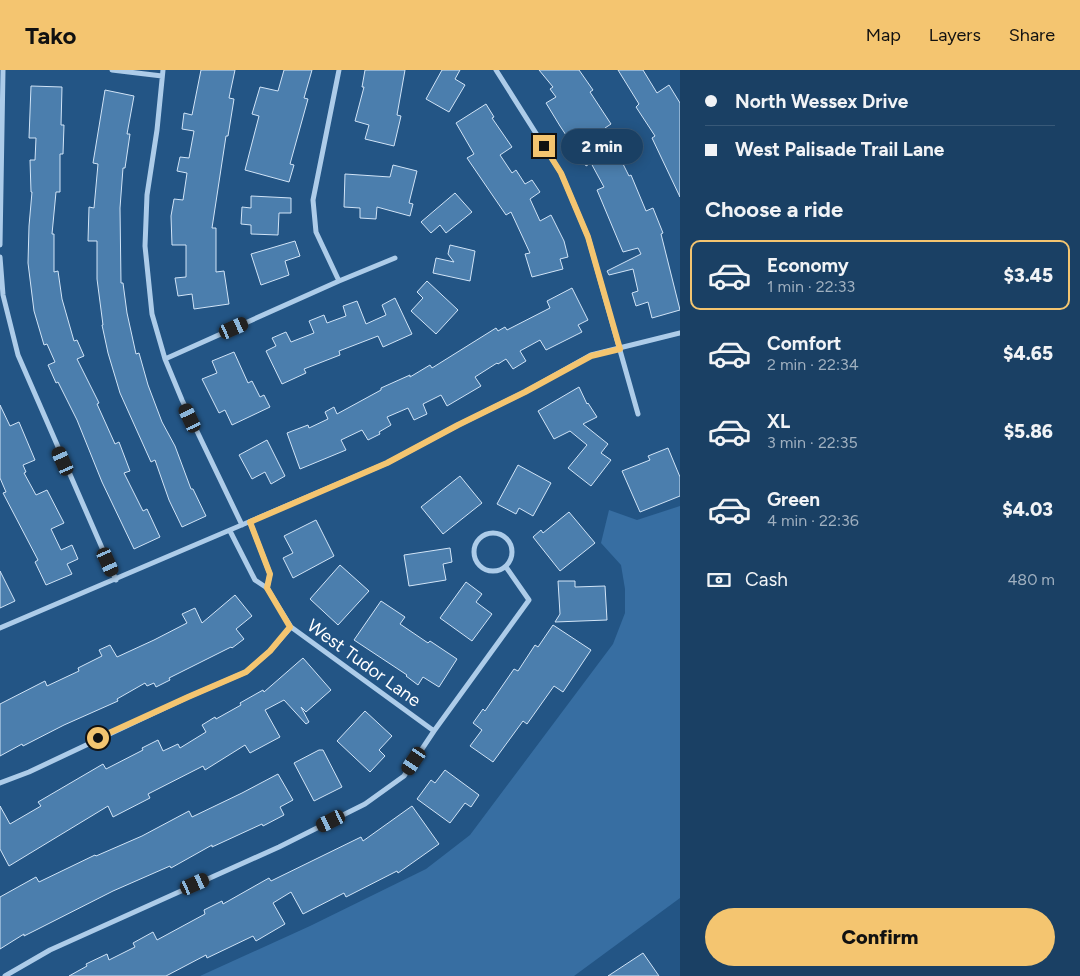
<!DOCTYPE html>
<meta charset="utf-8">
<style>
body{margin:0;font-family:Figtree,sans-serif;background:#274b6d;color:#f1f3f6;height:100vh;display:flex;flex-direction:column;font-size:19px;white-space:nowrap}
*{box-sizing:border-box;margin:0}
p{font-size:16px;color:#9fafbf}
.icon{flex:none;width:28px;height:28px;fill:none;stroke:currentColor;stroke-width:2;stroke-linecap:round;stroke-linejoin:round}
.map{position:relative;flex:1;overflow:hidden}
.details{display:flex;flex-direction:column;background:#1a4064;width:400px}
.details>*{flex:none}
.guide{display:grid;align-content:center;height:110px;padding:0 25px;background:#1a4064}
.end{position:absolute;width:22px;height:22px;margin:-11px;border:6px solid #f4c570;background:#111;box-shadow:0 0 0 2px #111}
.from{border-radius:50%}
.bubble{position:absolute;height:35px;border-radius:18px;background:#1a4064;box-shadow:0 2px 12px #0003,0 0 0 1px #385978;font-size:16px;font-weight:800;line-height:35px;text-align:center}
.car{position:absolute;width:15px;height:30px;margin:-15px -8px;border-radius:6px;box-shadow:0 0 4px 1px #0007;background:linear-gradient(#222 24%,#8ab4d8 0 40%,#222 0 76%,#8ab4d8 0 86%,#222 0)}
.guide b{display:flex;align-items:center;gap:18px;height:48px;font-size:19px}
.guide b+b{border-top:1px solid #385978}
.guide i{width:12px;height:12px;background:#f1f3f6}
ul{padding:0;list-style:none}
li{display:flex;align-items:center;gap:15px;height:70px;margin:0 10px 8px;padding:0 15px;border:2px solid transparent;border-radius:10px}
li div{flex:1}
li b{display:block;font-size:19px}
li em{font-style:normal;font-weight:800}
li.selected{border-color:#f4c570}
li>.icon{width:45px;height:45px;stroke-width:1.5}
h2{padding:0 25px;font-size:22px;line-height:60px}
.pay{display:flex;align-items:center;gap:12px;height:55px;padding:0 25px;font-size:19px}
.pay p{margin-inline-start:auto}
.cta{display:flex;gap:10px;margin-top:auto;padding:10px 25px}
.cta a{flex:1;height:58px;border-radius:30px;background:#f4c570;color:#111;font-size:20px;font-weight:800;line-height:58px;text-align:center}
header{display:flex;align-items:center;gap:30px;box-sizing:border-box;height:70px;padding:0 25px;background:#f4c570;color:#111}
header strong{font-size:24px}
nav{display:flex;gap:28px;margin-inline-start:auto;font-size:18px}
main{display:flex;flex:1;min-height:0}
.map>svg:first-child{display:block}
.green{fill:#376ea2}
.building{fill:#4b7ead;stroke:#d1e4f7}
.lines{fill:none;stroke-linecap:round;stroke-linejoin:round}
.street{stroke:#adcce9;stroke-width:5}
.route{stroke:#f4c570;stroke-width:6}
.labels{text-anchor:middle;stroke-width:4.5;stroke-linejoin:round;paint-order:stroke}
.street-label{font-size:18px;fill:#fff;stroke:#235585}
</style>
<header>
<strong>Tako</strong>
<nav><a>Map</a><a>Layers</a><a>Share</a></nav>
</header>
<main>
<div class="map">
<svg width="680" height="906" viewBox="0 0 680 906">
<rect width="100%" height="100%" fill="#235585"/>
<path class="green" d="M680,436v392l-106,78h-374l110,-50 116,-57 44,-34 143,-191 12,-31v-24l-4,-24 -20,-22 8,-33 28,10z"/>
<path class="building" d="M201,0h34l-6,28 5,1 -6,37h-2l-14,92h4v44l8,-1 5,33 -35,5 -2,-15 -14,2 -3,-18 11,-1v-32h-14l-1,-29 3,-17 9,1 4,-27 -10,-2 3,-14 9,1 5,-27 -12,-2 2,-16 8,2z
M284,0h28l-8,28 4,1 -18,65 4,1 -5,17 -44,-12 14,-54 -7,-2 8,-27 18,4z
M365,0h40l-8,45 4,1 -7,30 -29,-7 4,-14 -14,-4 9,-34h-2z
M442,0h18l-5,9 10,6 -16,27 -23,-13z
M539,0h40l14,20 -3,2 21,32 -6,4 24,48 2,-1 15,36 7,-3 10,25 -2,1 19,76 -28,8 -4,-16 -12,4 -4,-13 6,-2 -5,-22 -24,6 -2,-4 34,-17 -3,-6 -15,4 -26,-62 7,-3 -13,-24 -5,3 -4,-10 8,-4 -12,-20 -10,6 -8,-12 -14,-23 10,-6 -6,-8 3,-2z
M618,0h25l14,23 12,-8 11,18v94l-28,-59 3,-2 -19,-29 3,-3z
M31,16l31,1 -1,38h3l-1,29h-3v38h-4l-4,42h2v38l4,-1 4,28 12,42 3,-1 7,16 -7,3 22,44 -2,1 18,40 4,-2 11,29 -6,2 19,38 4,-2 13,28 -26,12 -32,-67 -25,-62 -19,-38 -2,1 -8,-18 7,-3 -8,-18 -3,1 -10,-34 -6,-48 1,-37 3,-34h-1l-1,-32h5l1,-22h-7z
M105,20l29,6 -7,38h3l-5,34h-2l-3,40 1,75h2l4,30 9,41 3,-1 9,32 14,37 13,24 16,43h2l13,27 -24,11 -13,-27 -14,-40 -4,2 -31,-69 -12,-40 -6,-28h1l-6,-46v-38h-9l1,-34 5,1 4,-44 -5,-1z
M486,34l8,13 -2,1 20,29 -12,8 12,18 4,-3 9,14 7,-4 8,12 -10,7 10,22 11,-6 13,26 4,16 -8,2 3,10 -31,8 -7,-23 5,-1 -19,-41 -5,3 -39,-57 7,-4 -18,-31z
M393,95l24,6 -8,32 4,1 -3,12 -33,-9 -1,12 -16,-1v-10l-16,-1 1,-33 45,3z
M455,123l17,19 -26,21 -6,-8 -9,8 -10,-11z
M251,126l40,2v15h-12l-1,22 -27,-1v-9l-10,-1 1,-17 9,1z
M295,171l5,15 -15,5 4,14 -28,10 -10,-31z
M450,175l25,6 -5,30 -37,-8 3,-15 18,4 -6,-8z
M427,211l31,29 -22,24 -25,-23 12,-13 -6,-6z
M572,218l16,32 -10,5 4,7 -36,18 -6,-10 -20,11 6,10 -13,8 -7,-10 -8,5 -1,-1 -22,14 6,9 -34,20 -6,-11 -18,9 4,10 -13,6 -6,-12 -21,9 4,8 -12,7 1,2 -12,6 -6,-10 -21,10 5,10 -46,19 -13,-36 21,-8 1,3 19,-9 -3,-7 9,-5 3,7 44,-24v-2l29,-13v2l20,-12 2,3 64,-40 2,3 7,-4 2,3 43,-22 -3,-7z
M395,228l17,36 -29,13 -5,-11 -39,15 1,4 -36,14 2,4 -24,11 -16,-33 10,-5 -4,-8 14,-6 5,10 23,-9 -5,-12 15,-6 3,8 19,-7 -3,-10 14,-5 9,23 20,-9 -4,-10z
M234,282l14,31 4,-2 8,16 4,-2 6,12 -38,18 -7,-15 -6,3 -17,-34 15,-6 -5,-12z
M579,317l8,17 1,-1 9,14 -14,7 25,20 -7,9 10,7 -20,26 -23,-18 19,-23 -17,-14 -16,8 -16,-28z
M0,335l10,21 9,-4 16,38 -12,5 3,7 -2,1 12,22 11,-5 17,33 -13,6 10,21 11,-5 6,14 -11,5 5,10 -26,11 -11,-23 3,-2 -35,-67 3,-1 -6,-14z
M267,370l18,36 -14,8 -6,-12 -13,7 -13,-24z
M668,378l12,29v19l-40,16 -18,-41 28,-11 -2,-4z
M518,395l33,18 -18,33 -14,-8 -3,6 -19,-10z
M460,406l22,27 -39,31 -22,-27z
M569,442l26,31 -35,28 -27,-34 8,-7 2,3z
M316,450l18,36 -41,22 -10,-20 10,-5 -9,-17z
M450,478l2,14 -9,2 3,16 -37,6 -5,-31z
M340,495l29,26 -31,34 -28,-26z
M0,501l15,30 -15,7z
M558,511h17v6l30,-1 2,34 -52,2 5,-8z
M466,512l16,12 -6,8 16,12 -20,27 -32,-23z
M235,525l17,21 -16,13 8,10 -12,9 -1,-1 -62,31 1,2 -14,7 -2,-4 -7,3 -2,-3 -28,16 1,2 -54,24 -41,21 -1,-2 -22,12v-52l45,-23 2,5 32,-15 -1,-3 24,-12 -3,-6 11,-5 7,12 37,-17 33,-17 -5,-9 13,-6 7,15z
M381,531l24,16 -5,7 28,19 2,-2 27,18 -18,28 -16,-10 -5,8 -12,-9 1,-1 -53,-35z
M553,555l38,25 -28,42 -9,-6 -27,38 -4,-3 -30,41 -23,-16 12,-16 -9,-7 10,-14 2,2 29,-42 4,2 17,-26 3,2z
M303,588l28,32 -25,22 -5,-5 8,15 -3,2 -22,-24 -19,10 15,27 -30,16 -5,-8 -40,25 -2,-4 -55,28 2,4 -37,19 -5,-11 -99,60 -9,-17v-43l10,18 31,-18 -3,-4 65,-38 3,5 37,-19 -1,-2 16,-8 5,11 15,-7 2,4 26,-16 -4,-7 13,-8 1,2 25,-14 -1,-2 23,-13 1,2z
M365,641l27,25 -13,14 6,6 -15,16 -33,-31z
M319,680h4l19,37 -28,14 -20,-38z
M445,700l34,25 -8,12 -6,-4 -15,20 -33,-24 14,-19 4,3z
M278,704l15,26 -13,7 4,8 -21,11 -1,-2 -50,23v-2l-41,23 -1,-2 -57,25 -77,39 -12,6v-2l-24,15v-52l36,-20 3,5 56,-27 1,1 46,-20 47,-25 3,6 50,-24z
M412,736l27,38 -41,29 -1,-2 -51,26 -2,-4 -41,21 -12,-22 -18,11 12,21 -29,17 -3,-5 -46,22 -1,-3 -40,21h-97l18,-10 -1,-2 21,-10 2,6 26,-13 -2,-4 20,-11 4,8 48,-26 -1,-4 18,-9 1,3 46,-26 2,3 90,-44 2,4z
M643,883l16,23h-51z"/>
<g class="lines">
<path class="street" d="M112,0l50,6
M163,0l-6,60 -10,65 -2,51 7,68 13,45 17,41 60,125
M339,0l-26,130 3,32 23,49
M496,0l65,103 27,64 50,177
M0,175l3,-175
M0,187l3,38 15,60 98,225
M165,289l174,-78 56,-23
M230,461l25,49 12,8 3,-14 -20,-52
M474 482a19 19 0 1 1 38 0a19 19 0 1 1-38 0Z
M267,518l24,39 143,104
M0,558l387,-165 71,-38 67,-33 66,-37 89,-22
M0,713l29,-11 159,-75 58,-25 24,-21 21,-24
M5,906l45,-26 229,-103 86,-43 39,-28 30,-45 95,-131 -23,-33"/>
</g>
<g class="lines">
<path class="route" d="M98,668l90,-41 58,-25 24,-21 20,-24 -23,-39 3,-14 -20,-52 137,-59 71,-38 67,-33 66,-36 29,-7 -32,-112 -27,-64 -17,-27"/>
</g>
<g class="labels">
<g class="street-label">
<text transform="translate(364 593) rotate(36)" y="6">West Tudor Lane</text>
</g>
</g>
</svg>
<i class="end from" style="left:98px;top:668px"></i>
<i class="end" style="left:544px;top:76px"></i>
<div class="bubble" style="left:561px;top:59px;width:82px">2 min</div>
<i class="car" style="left:234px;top:258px;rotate:66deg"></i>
<i class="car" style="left:190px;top:348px;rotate:335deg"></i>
<i class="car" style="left:63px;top:391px;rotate:336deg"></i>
<i class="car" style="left:108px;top:492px;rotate:156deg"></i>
<i class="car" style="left:414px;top:691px;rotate:214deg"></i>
<i class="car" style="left:331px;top:751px;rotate:244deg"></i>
<i class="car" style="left:195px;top:814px;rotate:66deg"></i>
</div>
<section class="details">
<div class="guide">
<b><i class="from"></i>North Wessex Drive</b>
<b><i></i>West Palisade Trail Lane</b>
</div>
<h2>Choose a ride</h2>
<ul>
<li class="selected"><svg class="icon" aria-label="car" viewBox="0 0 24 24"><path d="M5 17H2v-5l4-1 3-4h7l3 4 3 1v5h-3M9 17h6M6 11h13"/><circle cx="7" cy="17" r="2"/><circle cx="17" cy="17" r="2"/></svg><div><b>Economy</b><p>1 min · 22:33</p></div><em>$3.45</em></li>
<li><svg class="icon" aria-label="car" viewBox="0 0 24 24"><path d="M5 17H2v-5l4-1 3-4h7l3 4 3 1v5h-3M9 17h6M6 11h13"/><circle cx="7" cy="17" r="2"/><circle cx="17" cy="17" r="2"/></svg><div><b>Comfort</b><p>2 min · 22:34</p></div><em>$4.65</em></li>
<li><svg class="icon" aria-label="car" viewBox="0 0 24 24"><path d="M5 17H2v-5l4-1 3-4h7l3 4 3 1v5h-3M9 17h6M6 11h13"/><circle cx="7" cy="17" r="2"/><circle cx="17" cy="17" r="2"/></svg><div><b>XL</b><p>3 min · 22:35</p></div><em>$5.86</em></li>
<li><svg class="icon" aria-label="car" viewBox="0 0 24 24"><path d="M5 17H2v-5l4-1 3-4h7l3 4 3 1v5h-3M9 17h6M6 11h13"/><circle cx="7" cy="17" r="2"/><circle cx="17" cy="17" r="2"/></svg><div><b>Green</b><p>4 min · 22:36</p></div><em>$4.03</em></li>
</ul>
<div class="pay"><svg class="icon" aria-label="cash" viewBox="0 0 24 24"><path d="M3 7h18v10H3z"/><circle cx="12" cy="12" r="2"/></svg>Cash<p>480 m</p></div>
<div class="cta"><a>Confirm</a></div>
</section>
</main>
